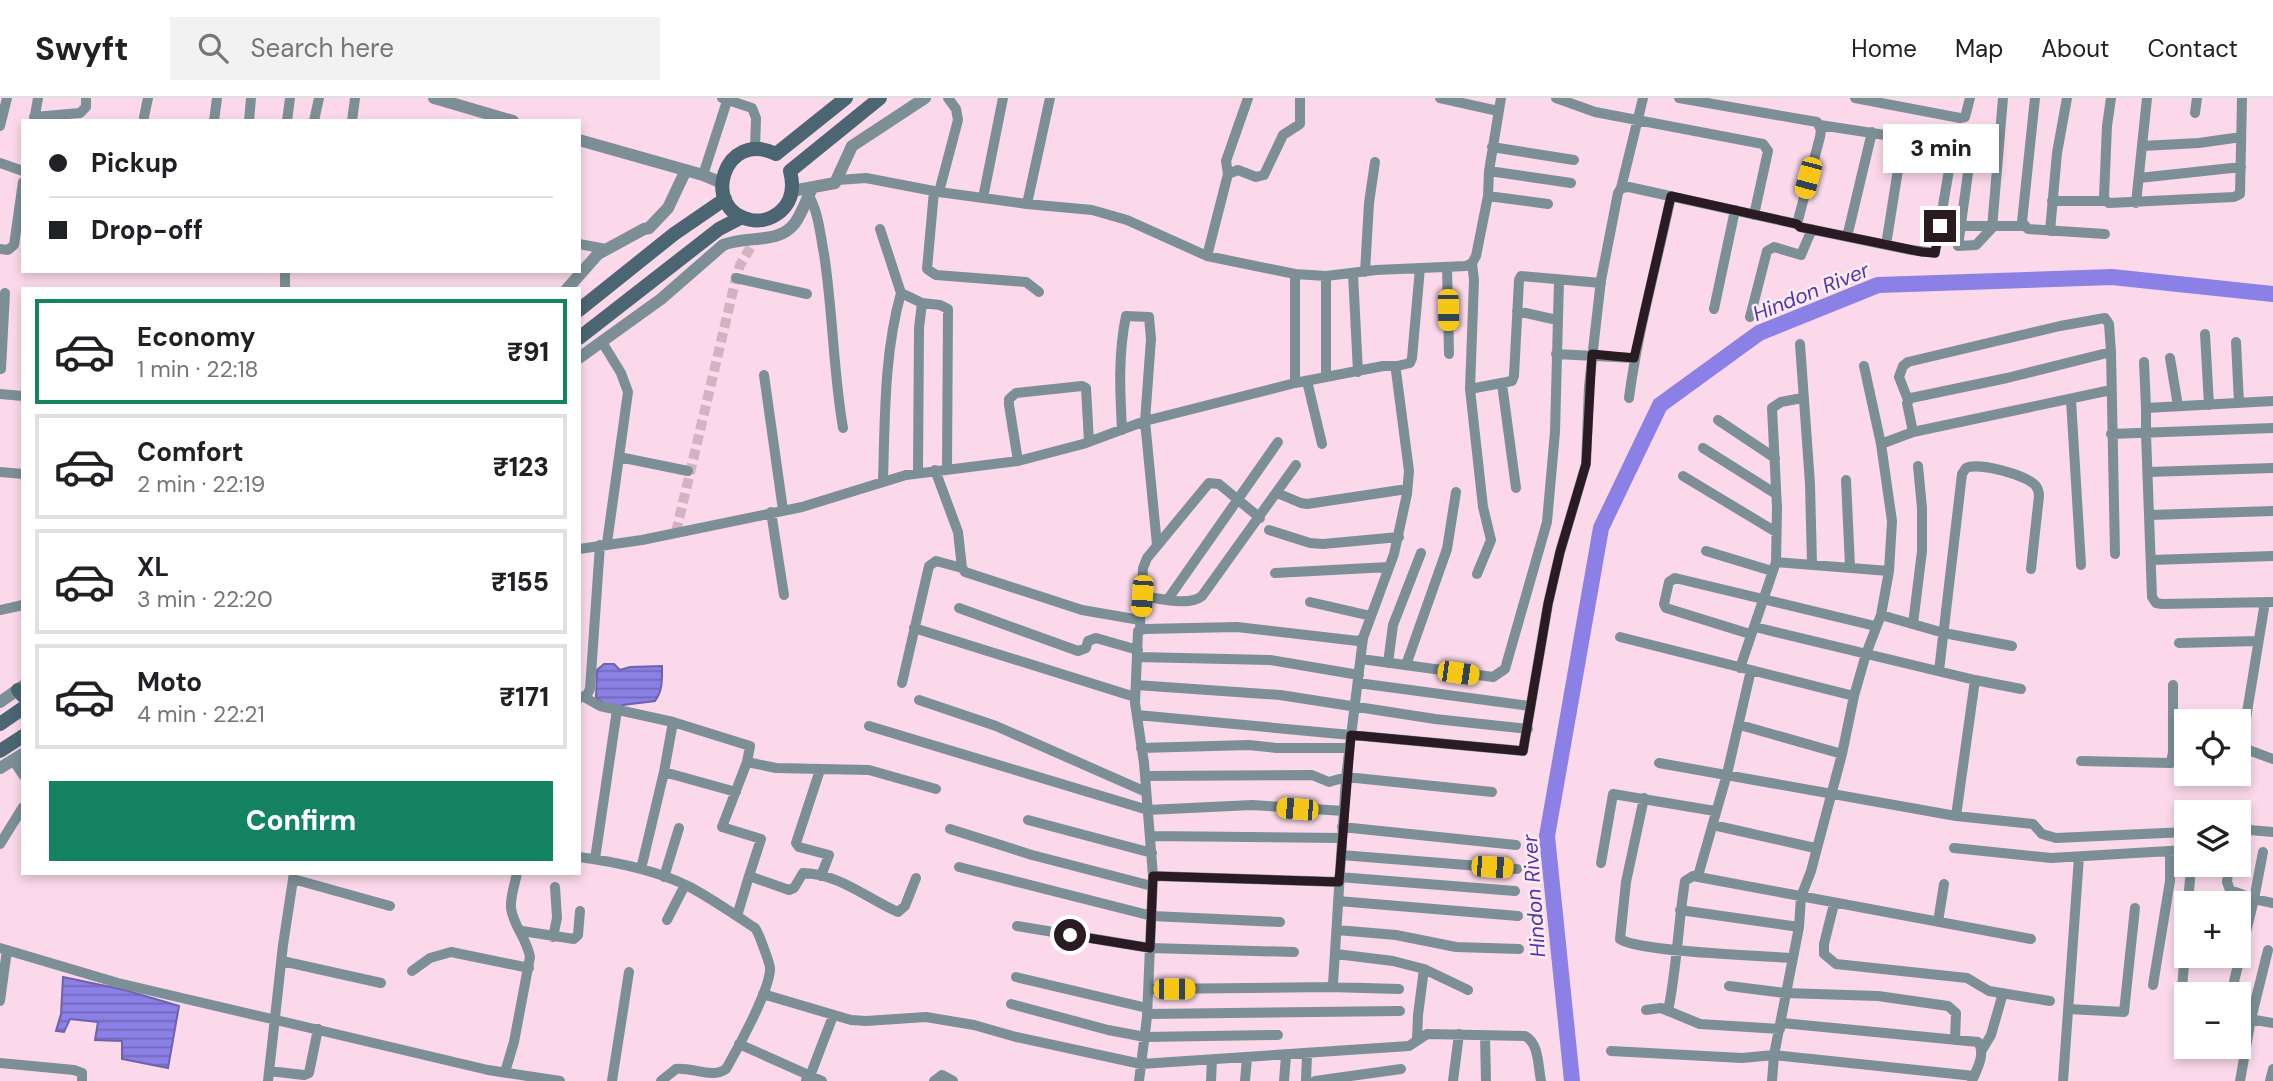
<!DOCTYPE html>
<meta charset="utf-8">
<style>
body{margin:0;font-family:"DM Sans",sans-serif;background:#f2f2f2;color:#202124;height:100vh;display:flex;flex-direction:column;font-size:26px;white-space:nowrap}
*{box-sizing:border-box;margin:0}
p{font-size:23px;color:#757577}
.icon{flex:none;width:38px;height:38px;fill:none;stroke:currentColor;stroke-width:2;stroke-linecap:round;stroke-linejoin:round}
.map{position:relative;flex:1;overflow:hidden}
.drawer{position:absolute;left:21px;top:189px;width:560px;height:588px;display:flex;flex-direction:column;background:#fff;border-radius:0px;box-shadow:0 4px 10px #0003}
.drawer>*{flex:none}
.guide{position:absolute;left:21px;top:21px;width:560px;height:154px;border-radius:0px;box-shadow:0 4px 10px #0003;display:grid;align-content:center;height:154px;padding:0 28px;background:#fff}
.controls{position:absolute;left:2174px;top:611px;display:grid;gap:14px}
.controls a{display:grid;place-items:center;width:77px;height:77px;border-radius:0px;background:#fff;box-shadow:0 4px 10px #0003;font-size:35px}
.end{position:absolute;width:32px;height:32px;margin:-16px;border:9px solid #2a1b23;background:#fff;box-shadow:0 0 0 4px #fff}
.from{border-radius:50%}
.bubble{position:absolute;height:49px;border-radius:0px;background:#fff;box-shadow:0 4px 10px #0003;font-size:23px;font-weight:800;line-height:49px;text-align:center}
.car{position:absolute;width:21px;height:42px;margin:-21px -10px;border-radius:9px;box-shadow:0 0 5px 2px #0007;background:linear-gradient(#f5c518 24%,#345 0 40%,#f5c518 0 76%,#345 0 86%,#f5c518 0)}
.guide b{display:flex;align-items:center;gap:24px;height:66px;font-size:26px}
.guide b+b{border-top:2px solid #e0e0e0}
.guide i{width:18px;height:18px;background:#202124}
ul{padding:12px 0 0;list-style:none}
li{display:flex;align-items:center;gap:21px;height:105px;margin:0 14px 10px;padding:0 14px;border:4px solid #e0e0e0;border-radius:0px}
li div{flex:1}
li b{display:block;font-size:26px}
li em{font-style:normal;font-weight:800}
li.on{border-color:#138361}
li>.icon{width:63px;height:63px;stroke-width:1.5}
.cta{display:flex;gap:14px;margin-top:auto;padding:14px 28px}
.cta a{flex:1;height:80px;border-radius:0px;background:#138361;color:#fff;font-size:28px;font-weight:800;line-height:80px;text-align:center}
header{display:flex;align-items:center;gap:42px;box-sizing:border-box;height:98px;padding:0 35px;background:#fff;border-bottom:2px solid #e0e0e0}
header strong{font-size:33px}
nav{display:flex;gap:38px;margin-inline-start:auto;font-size:24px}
.search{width:490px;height:63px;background:#f2f2f2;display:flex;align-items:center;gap:18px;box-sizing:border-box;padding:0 24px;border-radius:0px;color:#757577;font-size:26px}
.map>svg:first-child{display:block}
.water{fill:url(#water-rules);stroke:#6d62ab;stroke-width:2}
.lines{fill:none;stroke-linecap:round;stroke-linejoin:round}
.river{stroke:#8a80e5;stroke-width:16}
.minor-tunnel{stroke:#d1b3c2;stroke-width:10;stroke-dasharray:10 5;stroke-linecap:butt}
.minor{stroke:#7c8f97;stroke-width:10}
.tertiary{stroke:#7c8f97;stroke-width:12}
.secondary{stroke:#4b6672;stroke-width:14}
.route{stroke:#2a1b23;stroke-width:9}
.labels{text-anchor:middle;stroke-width:5;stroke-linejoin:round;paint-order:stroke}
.water-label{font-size:21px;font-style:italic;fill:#4f36ab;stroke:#fdecf4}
</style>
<header>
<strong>Swyft</strong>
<div class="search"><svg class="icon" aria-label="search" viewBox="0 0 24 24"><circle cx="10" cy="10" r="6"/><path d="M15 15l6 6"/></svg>Search here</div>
<nav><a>Home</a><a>Map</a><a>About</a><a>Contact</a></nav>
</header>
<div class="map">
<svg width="2273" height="983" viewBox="0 0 2273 983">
<defs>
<pattern id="water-rules" width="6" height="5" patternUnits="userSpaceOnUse" patternTransform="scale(1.75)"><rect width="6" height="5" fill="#8a80e5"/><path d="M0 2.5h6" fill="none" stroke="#7168b9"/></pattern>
</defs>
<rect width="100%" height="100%" fill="#fbd9ea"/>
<path class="water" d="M604,566h10l6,6 10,-3 32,-1c0,13 1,24 -7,35l-32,4 -7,5 -20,-12 1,-28z
M63,879l62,13 54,16 -11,62 -46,-9v-18l-27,-1 3,-18 -28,-3 -6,13 -8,-1 5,-17z"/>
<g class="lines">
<path class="river" d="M1572,983l-25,-245 54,-308 59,-123 99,-72 119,-48 234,-8 161,17"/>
<path class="minor-tunnel" d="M676,434l60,-254 4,-13 16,-27"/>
<path class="minor" d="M722,0l30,10 4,10 -1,31
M1440,0l58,13
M1556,0l39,14 168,32 5,7 -14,64
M1679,0l138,24 4,8 -1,7 -23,87 3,3 111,23 24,3 18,-107
M1855,0l105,20 5,-1 5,-19
M2035,0l-13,124 6,7 77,5
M2111,0l-4,28 -3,71 2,4 3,2 125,-6 6,-3 2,-96
M2195,15l2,-15
M34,19l46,-4 6,-6v-9
M144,19l4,-19
M34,23l4,-23
M214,23l3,-23
M249,23l2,-23
M287,23l3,-23
M314,23l5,-23
M352,23l3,-23
M1820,27l143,22 7,11 -12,88 18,-1 16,-17 11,-130
M0,28l7,-28
M2142,48l57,-3 42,-6
M1492,49l82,13
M0,65l23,8
M1489,73l82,12
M1228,76l-2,-13 22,-63
M703,77l25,-77
M2139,80l102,-11
M838,82l28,-2 73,14 88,12 65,6 35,10 80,36 88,18 31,2 50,-6 90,-4 6,-3 4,-7 12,-60 1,-25 12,-73
M1621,90l22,-90
M934,93l-7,78 9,6 90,7 13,10
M939,94l19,-72 -2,-11 -8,-11
M809,98c10,18 11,38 15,58 9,58 9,116 19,174
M1488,98l60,8
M983,100l20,-100
M2052,103h54
M2136,105l11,-105
M1027,106l23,-106
M1961,128h63
M880,131l21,64 21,10 18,2 8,4 -1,159
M2050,133l7,-78 10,-55
M1847,139l25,-105
M579,146l27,5
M1886,147l14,-88
M0,151l8,1 6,-5 9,-63
M1207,158l21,-82 10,-4 18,7 8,-2 19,-40 17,-11v-26
M1472,165l2,17 -4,109 13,118 8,33 -14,34
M1447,169l2,87
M1365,174l4,-69 6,-41
M1353,176l5,98
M736,180l71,16
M285,191v-18
M1714,211l21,-99
M1517,213l40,9
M1750,219l17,-66 7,-4 27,8 11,-26
M2205,236l4,71
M602,244l19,31 7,19 -21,151
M2236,244l3,61
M1800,246l10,140 2,80
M1556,256l78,4
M2170,260l8,48
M2144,264l2,46
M1,271l4,-76
M764,277l19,135
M1326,279v-101
M1307,283l15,63
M1295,285v-109
M1502,286l14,104
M1470,291l42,-8 2,-5 5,-96 2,-4 80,7
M0,296l23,2
M1629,300c9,-69 28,-134 42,-202
M1908,302l-9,-23 4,-11 5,-4 152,-36 45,-8 4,6 2,28 4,202
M2071,302l10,165
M2273,303l-127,7v26l6,163 4,6 6,1 111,-2
M1718,322l57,38
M1122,332c-2,-38 -4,-76 4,-114l23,1 2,22 -6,82 12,124
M1913,334l-6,-29 4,-5 96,-20 104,-26
M2111,336l162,-6
M1881,346l32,-12 198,-42
M1703,350l73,46
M619,359l69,14
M1018,363l-9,-56v-6l7,-6 66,-7 4,2 3,54
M935,372l23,62 4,36 3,4 117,38 58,10
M0,374l23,2
M2148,374l125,-4
M918,375l1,-145 3,-25
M1683,378l93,56
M883,382c2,-62 1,-127 18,-187
M1846,382l4,86
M1277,395l24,10 6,1 100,-15
M771,414l13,83
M2150,417l123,-4
M1269,432l41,13 13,1 76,-7
M579,451l63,-9 160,-33 104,-32 112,-14 65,-17 62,-23 150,-38 88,-17h14
M1706,453l66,20
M2151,462l122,-4
M1776,464l113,9
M1275,475l114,-6
M1142,498c17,2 46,11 60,0l94,-131
M1168,501l110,-157
M1310,504l61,14
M2265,504l-23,141 4,6 27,10
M959,510l119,43 8,-3 2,-7 8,-3 42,12
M0,512l23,-5
M1881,517l63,18 68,13
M1913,526l9,-73v-43l-4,-42
M1140,527l3,-57 4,-10 62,-75 10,1 41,34
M1755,529l220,53 -19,136
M914,530l221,69
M1750,536l-84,-26 -2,-4 5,-22 6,-4 200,48
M1620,539l131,33 -24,104 -29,102
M2179,545l79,-2
M1138,559l132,3 89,15
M1361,561l132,18 12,-8 42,-147 8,-90 4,-152
M1388,565l5,-38 28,-72
M1406,567l41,-116 9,-57
M1740,570l36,-106 1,-54 -5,-100 9,-6 21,-4
M1751,572l103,26
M1939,573l23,-197 4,-6c13,-6 61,7 70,18 2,3 3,7 3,10l-8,73
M1975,582l46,9
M902,585l27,-117 7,-5 26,7
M1358,585l172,23
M1136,587l144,10 155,24 93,10
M584,599l16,9 73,16 77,24 -3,16 29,6 93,2 67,19
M579,600l8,-3 3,-6 10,-144
M919,602l77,26 150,66
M1137,617l386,36 25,-147 12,-52 26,-88 3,-78 5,-45 7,-61 17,-87 3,-5 8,-1 168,37
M1740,627l102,29
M869,628l279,84 104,-5 92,6
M1141,650l108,-3 27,3h73
M2238,661l5,-13
M13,662l10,15
M2081,663l90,2 2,-11v-67
M747,664l-25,65 39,12 -12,37
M1659,665l297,53 77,8 9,10 14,4 130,-6
M820,672l-24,73 3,4 30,8 -8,21
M664,674l72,20
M1145,678l167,-1 17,7 17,-5 146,15
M1644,700l-18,84 -6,57c19,13 142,17 172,19
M1028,722l124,33
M1713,727l102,23
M1342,729l174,18
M950,731l82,26 120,31
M2238,731l35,3
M1151,738l190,2
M0,746l23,-37
M1954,750l97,10 135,-8
M1341,757l176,14
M579,759c38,5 77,13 111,30 22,12 44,27 65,41 3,3 15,36 15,40 1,20 -33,82 -44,101 -14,10 -33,-2 -50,0l-15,12
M595,761l22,-149
M1601,765l12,-69 102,17
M2229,766l-2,18 3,8 24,9 19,4
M959,769l193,49 128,6
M641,771l23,-97 9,-50
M1153,778l186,6
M664,779l15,-49
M1339,779l176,14
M293,781l97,27
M1338,803l180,15
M2188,805l2,-24
M1834,806l-10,40v10l12,10 131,14 22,13 61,10
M1680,812l119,17
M737,818l12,-40 40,14 5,-2 9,-15c37,1 63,25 95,39l7,-6 11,-28
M667,822l18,-35
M1938,824l6,-38
M1017,828l133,22 144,4
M1337,832l59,5 60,12 63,2
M522,833l52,8 4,-4 2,-24
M553,839l4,-19 -2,-31
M2186,842l-5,61 5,6
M0,850l118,35 158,37 212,50 72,11
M1336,856l57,7 31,8 44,21
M282,863l99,22
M412,873l18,-13 21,-6 78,16
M1016,879l131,31
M2153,887l17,-104v-30
M1729,888l56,7 93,3 70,10 8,7 -1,27
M1328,889l71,2
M1149,891l179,-2 5,-3 13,-207 17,-139
M763,896l88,26 15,1 60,-4 48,8 42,12 125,27 268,-18 18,-12 98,2c14,7 13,30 16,45
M2231,896l23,-95 9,-47
M0,903l7,-51
M1011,906l97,26 37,7 133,-2
M2069,911l55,3 11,-104
M1646,912l15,-2 39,16 80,5
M1668,913c9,-43 10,-87 17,-130l8,-5 338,63
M1147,916l253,-3
M2238,919l35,6
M1782,925l196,19c8,12 -1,27 -6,39
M1485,938l1,45
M1417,941l1,-24 6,-46
M739,946l83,37
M1982,952l9,-15 12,-42
M1611,953l131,7 32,-3 200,21
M0,965l74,7 8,3v8
M269,973l35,4 5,-2 9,-44
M505,974l9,-30 16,-85c-3,-18 -17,-32 -19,-49 -1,-11 4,-24 6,-35
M806,982l4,-4 23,-60
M268,983l15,-136 11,-72
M612,983l17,-109
M934,983l8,-6 11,6
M1139,983l8,-64 6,-141 -9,-113 -9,-60 3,-72 7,-2 92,-2 121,14 5,-3 31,-84 13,-60 2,-23 -13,-100 1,-5 13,-3 2,-5 8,-90
M1211,983l1,-21
M1245,983l2,-23
M1284,983l2,-25
M1306,983l1,-27
M1315,983l86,-12
M1453,983l6,-47
M1772,983l2,-26 25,-128 2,-30 10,-26 31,-117 12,-58 12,-42 15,-39 8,-44 3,-50 -11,-77 -17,-78
M2063,983l16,-224
M2240,983l11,-62 17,-69
M2270,983l3,-12"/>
<path class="tertiary" d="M434,0l79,23
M579,42l124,35 19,8
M792,93l43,-8 17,-37 73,-48
M567,191l31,-35 46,-25 5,-1 19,-20 18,-38
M579,260l82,-59 62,-54c23,-10 56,0 72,-22 7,-10 12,-24 17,-35
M0,604l23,-16
M0,670l23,-14"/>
<path class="secondary" d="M846,0l-70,56c-52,-26 -77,56 -25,66 11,2 22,-2 30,-9 12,-11 13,-25 9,-40l90,-73
M579,212l95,-76 51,-35
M579,240l140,-109 23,-12
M18,592l5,6
M0,626l23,-16
M0,653l23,-15"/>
</g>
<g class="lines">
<path class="route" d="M1070,837l80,13 3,-72 186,6 12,-147 172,16 25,-147 12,-52 26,-88 6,-110 42,4 37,-162 126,28 3,3 122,25 13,1 5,-27"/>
</g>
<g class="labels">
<g class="water-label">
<text transform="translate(1811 194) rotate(-22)" y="7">Hindon River</text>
<text transform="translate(1534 798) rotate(-94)" y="7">Hindon River</text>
</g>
</g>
</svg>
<div class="controls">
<a><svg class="icon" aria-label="locate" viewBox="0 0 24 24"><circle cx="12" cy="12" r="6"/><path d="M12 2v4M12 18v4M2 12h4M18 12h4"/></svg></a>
<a><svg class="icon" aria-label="layers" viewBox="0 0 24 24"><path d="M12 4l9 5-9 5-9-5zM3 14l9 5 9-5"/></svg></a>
<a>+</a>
<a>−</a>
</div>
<i class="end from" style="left:1070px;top:837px"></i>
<i class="end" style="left:1940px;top:128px"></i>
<div class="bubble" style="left:1883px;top:26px;width:116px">3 min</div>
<i class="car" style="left:1808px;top:80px;rotate:195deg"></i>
<i class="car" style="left:1448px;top:212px;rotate:179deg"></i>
<i class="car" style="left:1142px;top:498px;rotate:184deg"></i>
<i class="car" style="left:1458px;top:575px;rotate:98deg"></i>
<i class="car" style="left:1297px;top:711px;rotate:275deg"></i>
<i class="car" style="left:1492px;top:769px;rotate:94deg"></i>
<i class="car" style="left:1174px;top:891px;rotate:90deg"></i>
<div class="guide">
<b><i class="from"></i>Pickup</b>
<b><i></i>Drop-off</b>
</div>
<section class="drawer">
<ul>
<li class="on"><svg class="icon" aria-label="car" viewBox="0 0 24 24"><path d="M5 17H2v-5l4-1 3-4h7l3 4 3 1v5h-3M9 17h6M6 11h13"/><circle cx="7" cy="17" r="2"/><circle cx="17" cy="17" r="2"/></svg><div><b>Economy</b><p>1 min · 22:18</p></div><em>₹91</em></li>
<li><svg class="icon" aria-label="car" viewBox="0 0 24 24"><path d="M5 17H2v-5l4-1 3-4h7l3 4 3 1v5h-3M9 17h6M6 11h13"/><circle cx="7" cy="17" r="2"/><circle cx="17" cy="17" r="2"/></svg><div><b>Comfort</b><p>2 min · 22:19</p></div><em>₹123</em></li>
<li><svg class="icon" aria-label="car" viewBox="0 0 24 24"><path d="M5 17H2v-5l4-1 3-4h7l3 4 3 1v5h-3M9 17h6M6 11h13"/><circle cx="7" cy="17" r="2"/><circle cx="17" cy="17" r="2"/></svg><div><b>XL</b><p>3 min · 22:20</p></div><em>₹155</em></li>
<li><svg class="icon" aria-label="car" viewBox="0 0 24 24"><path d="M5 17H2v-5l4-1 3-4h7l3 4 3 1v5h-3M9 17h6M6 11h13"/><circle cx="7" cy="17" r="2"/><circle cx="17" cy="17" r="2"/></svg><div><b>Moto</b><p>4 min · 22:21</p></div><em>₹171</em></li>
</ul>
<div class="cta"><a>Confirm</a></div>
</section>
</div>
